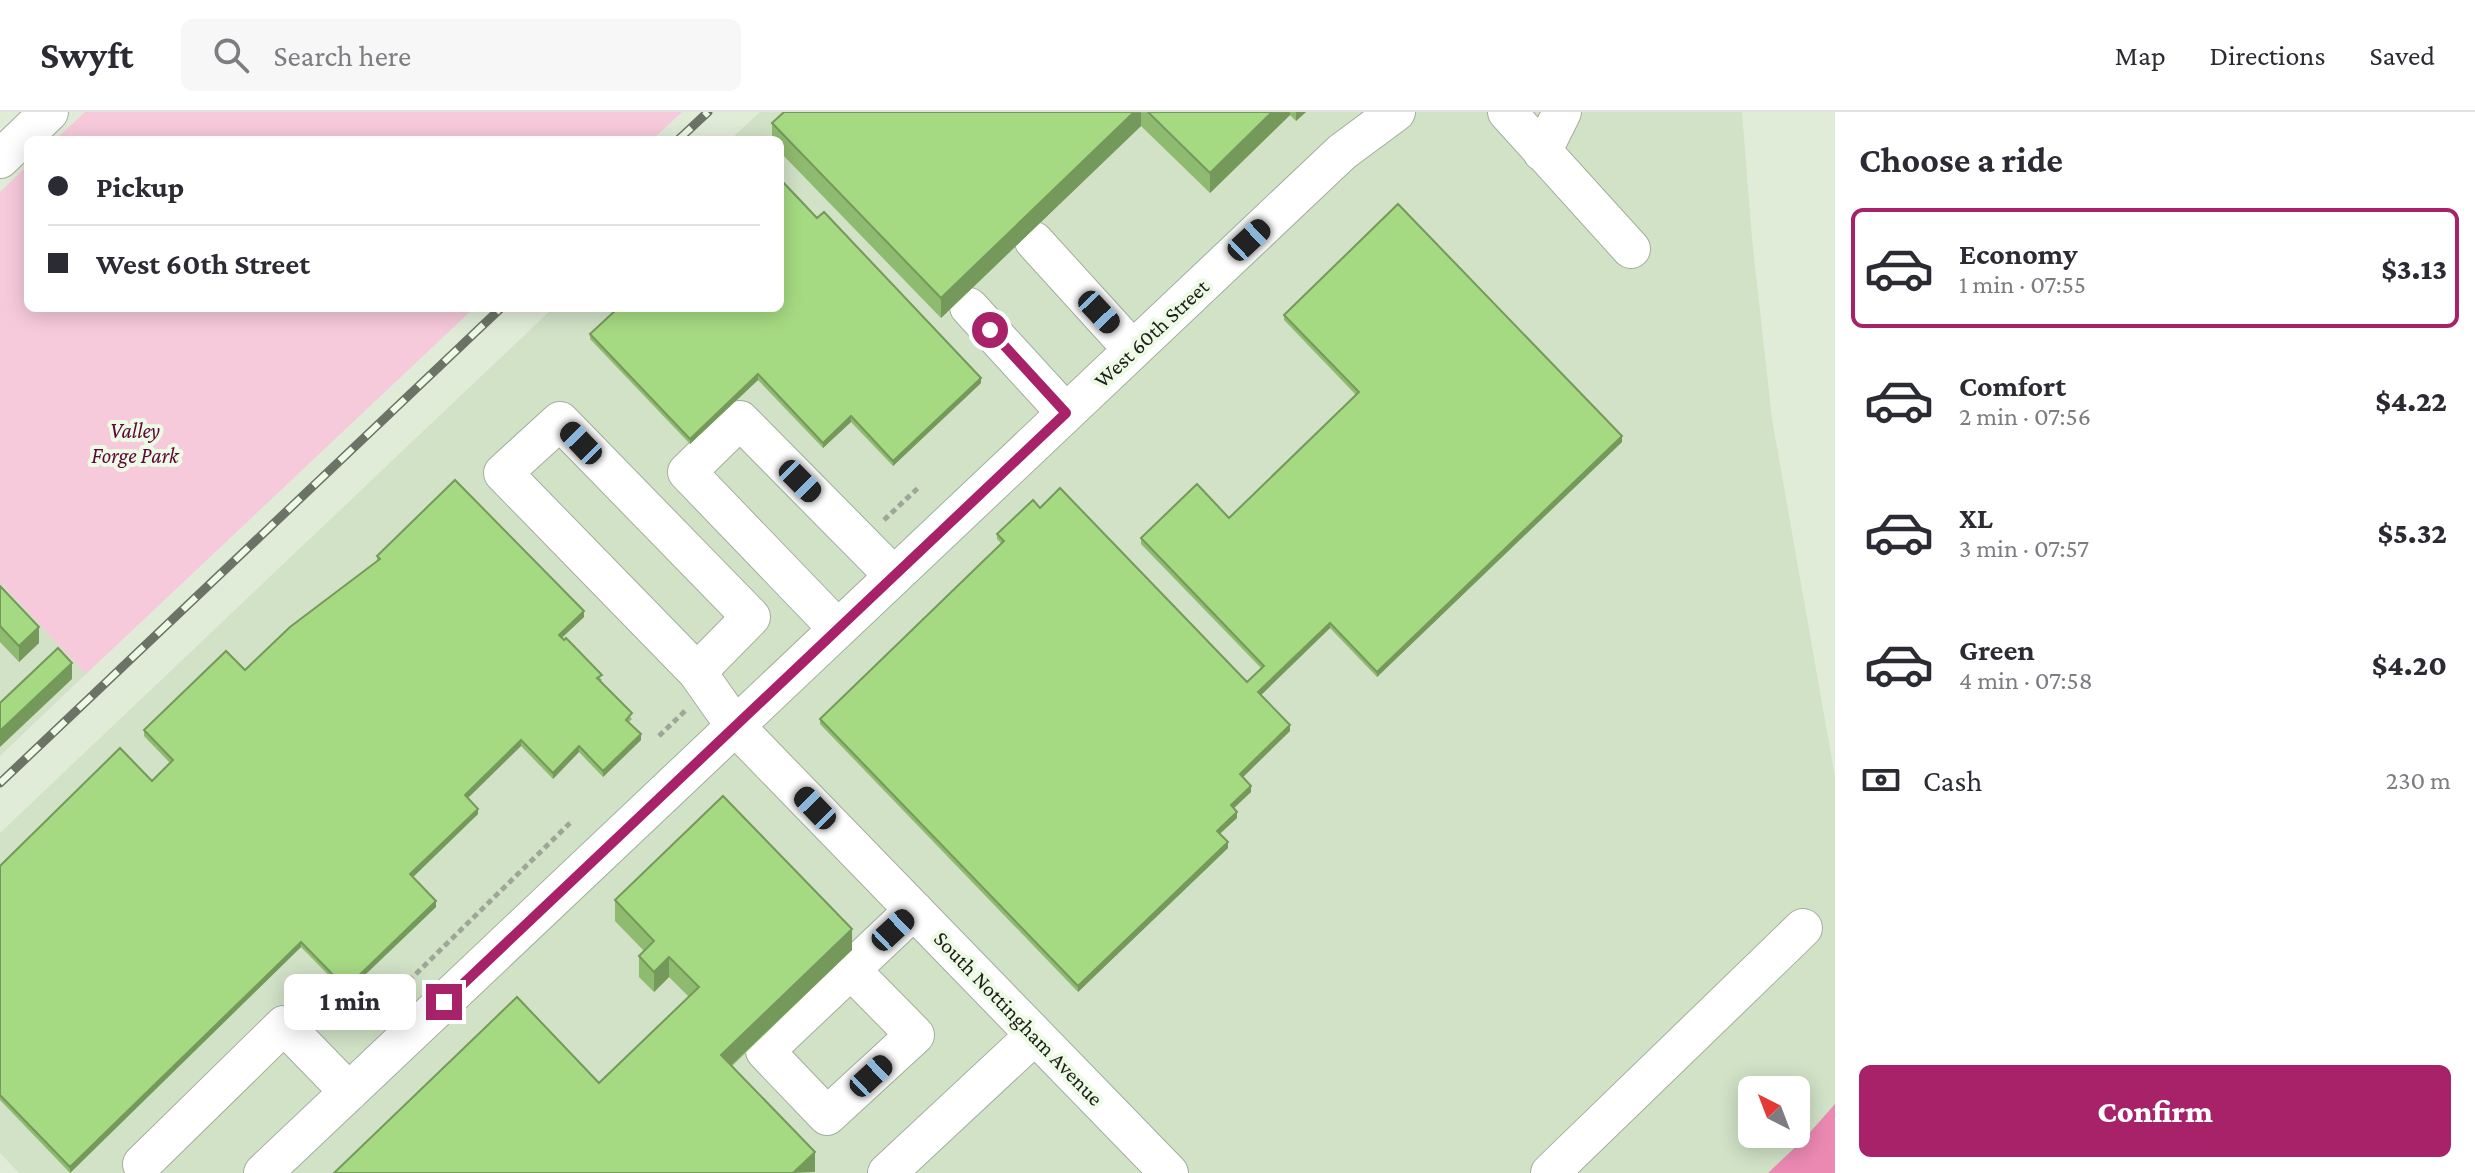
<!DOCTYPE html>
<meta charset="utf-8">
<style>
body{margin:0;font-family:"Crimson Pro",serif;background:#f7f7f7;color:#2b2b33;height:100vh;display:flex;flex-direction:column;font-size:30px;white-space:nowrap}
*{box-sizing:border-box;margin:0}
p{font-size:26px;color:#7c7c81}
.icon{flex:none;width:44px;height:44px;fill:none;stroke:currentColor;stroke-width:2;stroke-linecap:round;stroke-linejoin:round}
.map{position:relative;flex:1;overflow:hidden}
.sheet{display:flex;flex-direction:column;background:#fff;width:640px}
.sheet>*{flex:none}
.banner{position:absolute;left:24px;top:24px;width:760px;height:176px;border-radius:12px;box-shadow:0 4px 20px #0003;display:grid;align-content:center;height:176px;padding:0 24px;background:#fff}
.needle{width:52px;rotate:318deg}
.controls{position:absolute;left:1738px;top:964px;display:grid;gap:16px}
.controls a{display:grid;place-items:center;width:72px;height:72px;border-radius:12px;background:#fff;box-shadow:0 4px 20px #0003;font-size:40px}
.end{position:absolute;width:36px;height:36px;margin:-18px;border:10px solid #a8226a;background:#fff;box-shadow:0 0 0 4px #fff}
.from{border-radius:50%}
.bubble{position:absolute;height:56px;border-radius:12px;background:#fff;box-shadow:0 4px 20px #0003;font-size:26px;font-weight:800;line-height:56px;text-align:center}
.car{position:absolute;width:24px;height:48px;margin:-24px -12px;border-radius:10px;box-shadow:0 0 6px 2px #0007;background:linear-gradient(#222 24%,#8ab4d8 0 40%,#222 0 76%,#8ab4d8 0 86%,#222 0)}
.banner b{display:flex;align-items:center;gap:28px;height:76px;font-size:30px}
.banner b+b{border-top:2px solid #e1e1e2}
.banner i{width:20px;height:20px;background:#2b2b33}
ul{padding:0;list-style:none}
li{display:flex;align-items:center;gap:24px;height:120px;margin:0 16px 12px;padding:0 8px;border:4px solid transparent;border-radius:12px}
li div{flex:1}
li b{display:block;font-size:30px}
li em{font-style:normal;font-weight:800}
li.on{border-color:#a8226a}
li>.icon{width:72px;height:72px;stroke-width:1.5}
h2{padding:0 24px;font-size:36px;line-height:96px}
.pay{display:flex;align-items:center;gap:20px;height:88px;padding:0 24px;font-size:30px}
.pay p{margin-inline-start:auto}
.button{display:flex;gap:16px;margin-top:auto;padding:16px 24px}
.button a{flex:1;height:92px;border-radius:12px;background:#a8226a;color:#fff;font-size:32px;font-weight:800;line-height:92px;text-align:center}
header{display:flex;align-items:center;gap:48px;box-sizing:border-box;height:112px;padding:0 40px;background:#fff;border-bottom:2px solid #e1e1e2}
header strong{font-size:38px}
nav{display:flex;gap:44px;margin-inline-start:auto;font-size:28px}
.search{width:560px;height:72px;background:#f7f7f7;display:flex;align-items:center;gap:20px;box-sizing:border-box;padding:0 28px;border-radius:12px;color:#7c7c81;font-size:30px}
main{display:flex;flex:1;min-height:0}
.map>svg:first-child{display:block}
.built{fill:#d1e2c7;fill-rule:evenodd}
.green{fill:#f7cadb}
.forest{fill:#eb89b2}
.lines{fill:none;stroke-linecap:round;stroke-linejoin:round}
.minor-casing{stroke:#a3ae9c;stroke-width:40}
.path{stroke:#9ea797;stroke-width:5;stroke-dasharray:6 4;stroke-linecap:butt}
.minor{stroke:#fff;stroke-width:38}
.rail-casing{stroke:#6b7266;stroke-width:9}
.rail{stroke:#edfae5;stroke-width:6;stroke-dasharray:18;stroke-linecap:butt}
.wall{fill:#8fbb70}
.shaded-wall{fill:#74995b}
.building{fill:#a6da82;stroke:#74995b;stroke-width:2}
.route{stroke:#a8226a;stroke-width:10}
.labels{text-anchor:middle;stroke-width:8;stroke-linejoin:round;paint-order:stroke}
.street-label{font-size:22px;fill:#1c2019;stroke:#edfae5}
.park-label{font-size:22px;font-style:italic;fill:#5f0638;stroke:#edfae5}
</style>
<header>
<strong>Swyft</strong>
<div class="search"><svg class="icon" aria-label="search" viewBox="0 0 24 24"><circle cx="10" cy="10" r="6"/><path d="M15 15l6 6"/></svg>Search here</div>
<nav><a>Map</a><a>Directions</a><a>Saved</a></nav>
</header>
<main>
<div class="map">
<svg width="1835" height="1061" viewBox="0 0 1835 1061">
<rect width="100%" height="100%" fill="#e0ecd8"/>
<path class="built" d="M760,0h982l10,127 20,180 63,358v396h-1816l-19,-20v-320l553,-525h227v-168h-50zM1752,978h44v44h-44z
M0,471l86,91 -86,82z"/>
<path class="green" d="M85,0h597l-30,28h-597z
M28,53v143h446l-388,366 -86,-91v-391z"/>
<path class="forest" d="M1835,992v69h-67l36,-34z"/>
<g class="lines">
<g class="minor-casing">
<path id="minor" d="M1507,0l124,137
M1542,40l20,-40
M0,47l49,-47
M1034,129l99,109
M969,195l97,106
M838,517l-151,-157 53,-52 154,156
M697,560l54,-55 -191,-196 -57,52 194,199 38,54 434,447
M851,858l64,65 -88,81 -62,-65 149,-141
M142,1052l142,-139 65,67
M263,1061l1079,-1021 54,-40
M887,1061l148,-138
M1550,1061l253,-245"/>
</g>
<path class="path" d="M884,408l34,-32
M659,624l27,-26
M373,904l197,-193"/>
<use href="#minor" class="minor"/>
<g class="rail-casing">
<path id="rail" d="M678,28l30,-28
M0,671l501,-475"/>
</g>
<use href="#rail" class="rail"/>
</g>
<path class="wall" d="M784,0h522l-10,9 -6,-6 -80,78 -69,-67 -200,192 -161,-166v-12h-8v-17z
M817,106l164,165 -88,83 -42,-44 -28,26 -65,-68 -68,64 -100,-105v-5z
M1284,203l338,127 -245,235 -47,-49 -69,67 29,36 -47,46 8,15 -18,16 4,10 -17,16 8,14 -150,144 -258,-268v-5l182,-175 -5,-5v-5l43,-26 207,174 14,-14 -120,-124v-6l88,-20 127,-123 -72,-75z
M377,444l207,61 -22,21 40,42 -2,1 32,38 -3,3 12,18 -38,37 -24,-25 -26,27 -32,-33 -54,52 11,16 -65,63 23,30 -90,86 -45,-46 -231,226 -70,-73v-234l152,-85 18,-18 -26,-27v-6l101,-60 132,-109z
M0,474l39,57 -20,19 -19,-20z
M615,788l237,50 -120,116 83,106 -216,-89 90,-86 -20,-20 -15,15 -15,-15v-21l5,-5 -29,-30z"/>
<path class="shaded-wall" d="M1134,0h7v14l-200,192v-20z
M1272,0h18v3l-80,78v-20z
M1296,0h10l-10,9z
M758,262v6l-68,64v-5z
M981,266v5l-88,83v-5z
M851,304v6l-28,26v-5z
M1622,324v6l-245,235v-5z
M584,499v6l-25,23v-5z
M1330,511v5l-72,70v-6z
M39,515v16l-20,19v-16z
M72,551v16l-72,68v-16z
M1290,613v6l-50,49v-6z
M641,622v6l-38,37v-6z
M521,628v6l-56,55v-6z
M579,634v6l-26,27v-6z
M1251,674v6l-20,19v-6z
M478,697v5l-68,66v-6z
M1237,700v6l-20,18v-5z
M1228,730v6l-150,144v-6z
M436,789v6l-90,86v-5z
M852,817v21l-131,125v-20z
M301,830v5l-231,226v-6z
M669,845v20l-15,15v-20z
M815,1040v20l-22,1z"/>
<path class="building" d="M784,0h350l-193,186 -169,-175z
M1148,0h124l-62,61z
M780,67l37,39 7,-6 157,166 -88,83 -42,-45 -28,27 -65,-69 -68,65 -100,-105 28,-26h162z
M1398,92l224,232 -245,236 -47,-49 -72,69 32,33 -50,49 11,12 -20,19 6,7 -20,19 11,11 -150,144 -258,-267 184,-178 -7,-7 36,-34 7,8 20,-20 187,194 17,-16 -123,-128 56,-54 32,34 130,-126 -75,-77z
M455,368l129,131 -25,24 5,5 2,-2 36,37 -5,3 35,35 -6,7 15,14 -38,37 -24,-25 -26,27 -32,-33 -56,55 13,14 -68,65 26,27 -90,87 -45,-46 -231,225 -70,-72v-229l120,-118 32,33 21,-21 -29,-30 82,-79 19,19 45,-43 90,-68 -3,-3z
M0,474l39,41 -20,19 -19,-20z
M58,536l14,15 -72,68v-28z
M723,684l129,133 -131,126 94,97 -22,21h-459l183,-176 82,86 100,-96 -30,-30 -15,15 -15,-16 15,-15 -39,-41z"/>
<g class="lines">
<path class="route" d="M444,890l622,-589 -76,-83"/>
</g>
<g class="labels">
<g class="street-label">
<text transform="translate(1151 221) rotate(-43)" y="8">West 60th Street</text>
<text transform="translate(1019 906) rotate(46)" y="8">South Nottingham Avenue</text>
</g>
<g class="park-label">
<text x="135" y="326">Valley<tspan x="135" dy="25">Forge Park</tspan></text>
</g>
</g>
</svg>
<div class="controls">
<a><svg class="needle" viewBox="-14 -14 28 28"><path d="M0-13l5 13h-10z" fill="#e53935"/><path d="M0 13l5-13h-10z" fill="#7c7c81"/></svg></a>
</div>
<i class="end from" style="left:990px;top:218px"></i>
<i class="end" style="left:444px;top:890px"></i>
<div class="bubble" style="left:284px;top:862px;width:132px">1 min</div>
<i class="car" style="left:1249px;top:128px;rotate:47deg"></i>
<i class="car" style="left:1099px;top:200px;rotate:137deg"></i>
<i class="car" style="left:581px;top:331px;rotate:316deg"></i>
<i class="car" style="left:800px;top:369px;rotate:135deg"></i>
<i class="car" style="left:815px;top:696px;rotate:316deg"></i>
<i class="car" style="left:893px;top:818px;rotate:47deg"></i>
<i class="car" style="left:871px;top:964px;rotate:47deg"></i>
<div class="banner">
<b><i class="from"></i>Pickup</b>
<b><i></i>West 60th Street</b>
</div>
</div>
<section class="sheet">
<h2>Choose a ride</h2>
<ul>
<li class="on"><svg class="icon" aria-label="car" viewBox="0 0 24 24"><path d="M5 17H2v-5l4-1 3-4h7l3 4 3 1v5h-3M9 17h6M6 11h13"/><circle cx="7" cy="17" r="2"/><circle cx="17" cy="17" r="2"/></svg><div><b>Economy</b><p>1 min · 07:55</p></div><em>$3.13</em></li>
<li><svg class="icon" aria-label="car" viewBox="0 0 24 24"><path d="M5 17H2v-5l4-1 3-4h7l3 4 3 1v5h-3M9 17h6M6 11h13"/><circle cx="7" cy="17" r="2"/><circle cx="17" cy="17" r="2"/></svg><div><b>Comfort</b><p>2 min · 07:56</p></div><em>$4.22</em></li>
<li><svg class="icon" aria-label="car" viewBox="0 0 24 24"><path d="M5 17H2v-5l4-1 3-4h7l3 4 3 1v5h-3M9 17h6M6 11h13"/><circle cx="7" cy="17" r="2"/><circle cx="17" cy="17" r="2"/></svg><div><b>XL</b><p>3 min · 07:57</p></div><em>$5.32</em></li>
<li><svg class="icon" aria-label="car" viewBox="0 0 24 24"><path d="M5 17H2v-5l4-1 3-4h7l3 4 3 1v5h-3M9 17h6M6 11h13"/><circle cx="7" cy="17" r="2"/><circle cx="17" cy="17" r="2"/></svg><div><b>Green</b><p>4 min · 07:58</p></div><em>$4.20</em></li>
</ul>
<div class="pay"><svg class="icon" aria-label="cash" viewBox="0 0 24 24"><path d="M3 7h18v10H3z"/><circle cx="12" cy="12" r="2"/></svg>Cash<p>230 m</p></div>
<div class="button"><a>Confirm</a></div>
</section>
</main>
